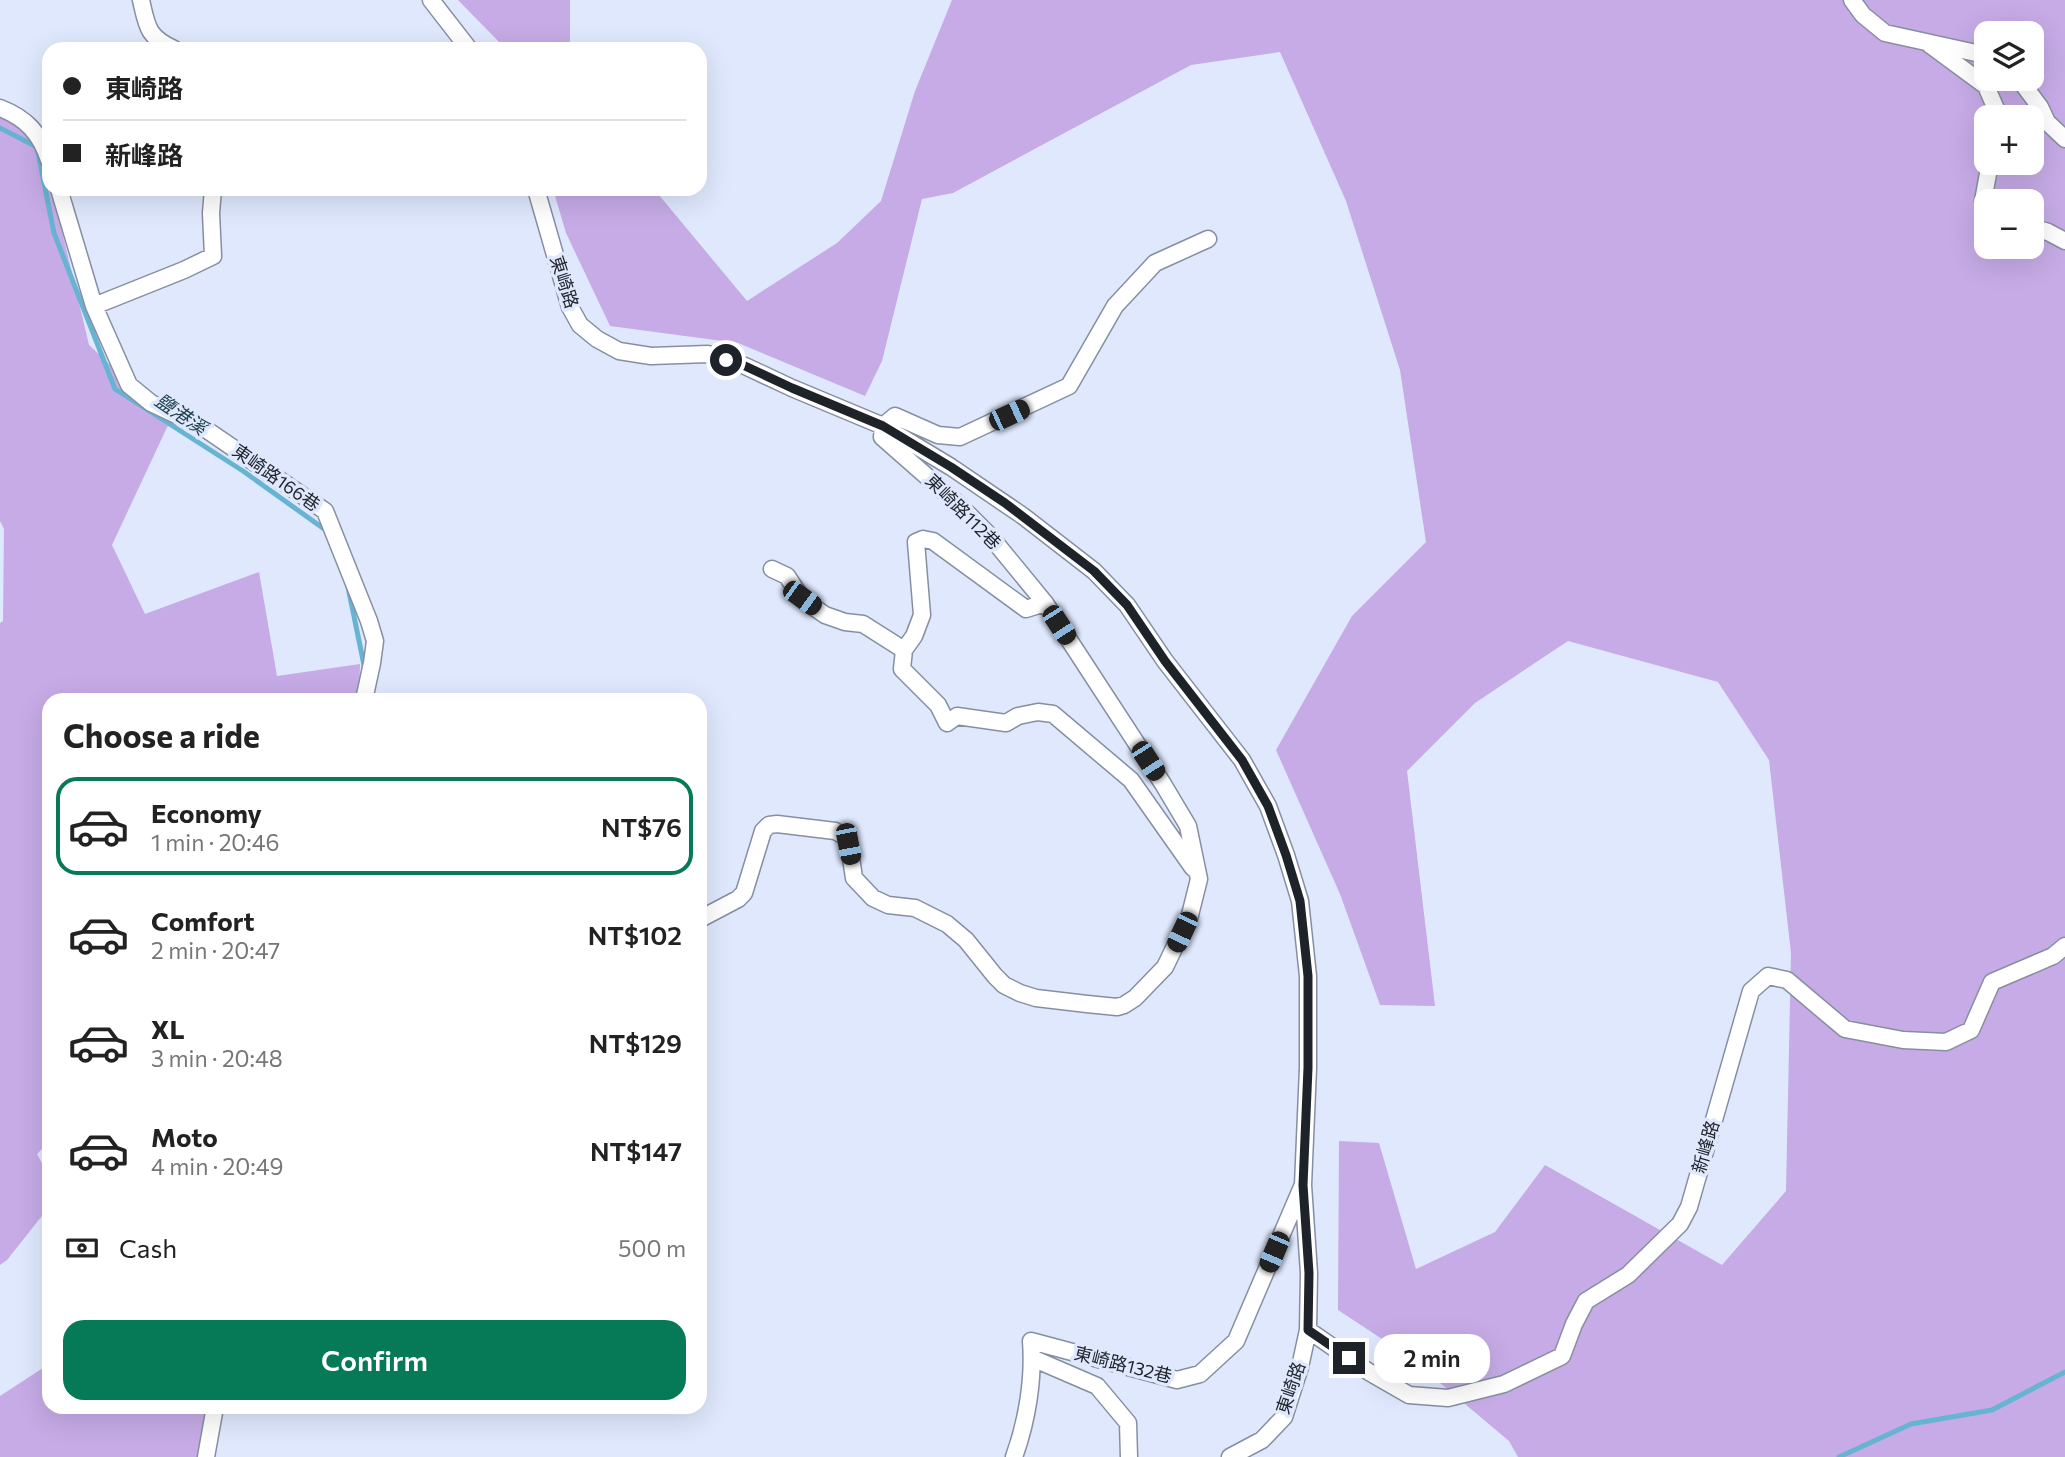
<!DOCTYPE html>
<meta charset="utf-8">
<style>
body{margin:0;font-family:Commissioner,"Noto Sans TC",sans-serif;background:#f6f6f6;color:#222;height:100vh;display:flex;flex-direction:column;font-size:26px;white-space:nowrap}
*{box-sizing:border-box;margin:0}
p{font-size:23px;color:#767676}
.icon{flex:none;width:38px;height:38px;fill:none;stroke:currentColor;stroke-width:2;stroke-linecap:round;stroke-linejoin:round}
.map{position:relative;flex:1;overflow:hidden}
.side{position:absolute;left:42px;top:693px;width:665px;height:721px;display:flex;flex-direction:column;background:#fff;border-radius:21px;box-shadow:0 7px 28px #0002}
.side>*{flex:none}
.top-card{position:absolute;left:42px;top:42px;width:665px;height:154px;border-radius:21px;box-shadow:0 7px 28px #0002;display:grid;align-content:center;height:154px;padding:0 21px;background:#fff}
.buttons{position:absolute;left:1974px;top:21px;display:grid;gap:14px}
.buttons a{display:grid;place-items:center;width:70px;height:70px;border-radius:14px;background:#fff;box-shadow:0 7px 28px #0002;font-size:35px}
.end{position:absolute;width:32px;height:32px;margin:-16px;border:9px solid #1e2229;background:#fff;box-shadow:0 0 0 4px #fff}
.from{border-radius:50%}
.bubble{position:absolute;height:49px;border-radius:21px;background:#fff;box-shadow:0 7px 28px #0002;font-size:23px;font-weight:600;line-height:49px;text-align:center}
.car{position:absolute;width:21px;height:42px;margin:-21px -10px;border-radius:9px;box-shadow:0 0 5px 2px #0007;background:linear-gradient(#222 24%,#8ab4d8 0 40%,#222 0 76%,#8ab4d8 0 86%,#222 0)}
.top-card b{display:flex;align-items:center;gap:24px;height:66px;font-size:26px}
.top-card b+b{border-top:2px solid #e0e0e0}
.top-card i{width:18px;height:18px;background:#222}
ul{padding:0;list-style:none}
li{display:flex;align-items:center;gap:21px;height:98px;margin:0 14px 10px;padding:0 7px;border:4px solid transparent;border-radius:21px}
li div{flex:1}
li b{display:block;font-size:26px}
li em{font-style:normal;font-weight:600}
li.selected{border-color:#067a56}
li>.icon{width:63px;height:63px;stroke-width:1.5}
h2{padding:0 21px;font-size:32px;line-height:84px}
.pay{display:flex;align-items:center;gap:18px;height:77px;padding:0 21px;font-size:26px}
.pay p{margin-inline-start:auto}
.action{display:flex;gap:14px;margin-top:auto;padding:14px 21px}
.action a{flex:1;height:80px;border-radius:21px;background:#067a56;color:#fff;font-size:28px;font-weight:600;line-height:80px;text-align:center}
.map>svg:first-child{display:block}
.forest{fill:#c6abe6;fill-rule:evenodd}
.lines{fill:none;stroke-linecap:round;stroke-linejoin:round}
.stream{stroke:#66b4d2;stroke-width:5}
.minor-casing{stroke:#868fa1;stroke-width:19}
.minor{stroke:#fff;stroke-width:16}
.route{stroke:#1e2229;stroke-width:9}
.labels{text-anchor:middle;stroke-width:7;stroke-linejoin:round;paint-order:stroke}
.street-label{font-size:18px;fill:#1e2229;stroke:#dfe8fd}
.water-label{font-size:19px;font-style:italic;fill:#1c404d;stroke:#dfe8fd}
</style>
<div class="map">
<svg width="2065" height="1457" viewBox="0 0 2065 1457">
<rect width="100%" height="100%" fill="#dfe8fd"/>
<path class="forest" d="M458,0h112v49h-64z
M952,0h1113v1457h-547l-9,-16 -101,-85 -70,-46 1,-169 40,2 37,126 79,-37 50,-67 177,100 64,-74 5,-238 -22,-193 -51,-78 -150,-41 -93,62 -68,68 28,235 -55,-1 -40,-111 -64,-144 76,-134 74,-74 -26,-172 -54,-169 -66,-149 -89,13 -238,128 -31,6 -40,162 -17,35 -127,-53 -128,-17 -44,-93 -13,-44h101l93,112 90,-58 44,-42 34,-110zM1986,33h46v46h-46zM1986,117h46v46h-46zM1986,201h46v46h-46z
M0,113l37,8 12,53v15h3l37,156 81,76 -58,124 33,69 114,-42 18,104 83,-12 -1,36h-310v442l-12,12 12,22v31l-42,53 -7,5v-642l3,-2 1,-92 -4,-8z
M49,1364v43h156l-1,24 -5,26h-199v-61z"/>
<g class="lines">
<path class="stream" d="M0,128l37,19 17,86 61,156 128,82 84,60
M348,587l17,83
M1839,1457l72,-33 81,-14 73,-38"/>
<g class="minor-casing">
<path id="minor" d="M141,0c6,26 6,37 33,49
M431,0l38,49
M1852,0l11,15 22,18 91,20 10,5
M1929,44l57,42 10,23 1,8
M2019,79l21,28 7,15 18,17
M0,108c26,10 40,25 49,52
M59,189l35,117 35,79 22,18 53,25 121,83 44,110 6,20 -3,22 -8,37
M536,189l34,118 10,18 17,14 22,12 32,5 57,-2 37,12 47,22 91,38 68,41 72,49 71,55 33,34 38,56 77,99 26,46 18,49 14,46 8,75v92l-5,117 6,88 -1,57 -8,37 -16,50 -22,23 -32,17
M1986,205l-3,-4 7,-38
M2032,227l16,5 17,9
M94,306l90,-36 29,-14 -2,-43 2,-24
M772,569l15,7 15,23 23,16 20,7 18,2 41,26
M1045,603l-19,6 -93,-68 -10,-2 -7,3 6,73 -8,21 -10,14 -2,19 36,36 9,18 10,-7 49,7 12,-7 20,-4 15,2 78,66 62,88
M700,919l38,-20 6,-6 19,-62 6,-6 8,-1 58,7 13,7 6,40 19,20 15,7 27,3 32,16 19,16 29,36 9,9 16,8 16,5 51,6 30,3 7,-2 11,-7 30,-31 25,-52 9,-36 -11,-53 -25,-42 -118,-181 -55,-67 -33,-33 -75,-66 1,-11 12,-10 43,19 22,2 109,-51 46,-80 40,-43 53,-24
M1308,1330l61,42 40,23 39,3 56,-14 58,-28 12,-32 12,-23 42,-26 52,-51 9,-17 62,-216 17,-15 19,4 58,49 58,11 43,2 25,-12 21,-48 61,-26 12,-10
M1032,1358l65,28 31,37 1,34
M206,1457l9,-50
M1014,1457c13,-36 20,-78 17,-116l146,39 23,-6 36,-33 66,-154"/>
</g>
<use href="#minor" class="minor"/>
</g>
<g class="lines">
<path class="route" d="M726,360l19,6 47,22 91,38 68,41 54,36 89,68 33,34 38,56 77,99 26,46 18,49 14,46 8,75v92l-5,117 6,88 -1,57 41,28"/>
</g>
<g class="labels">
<g class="street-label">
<text transform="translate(564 282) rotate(72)" y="6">東崎路</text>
<text transform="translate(276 478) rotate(35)" y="6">東崎路166巷</text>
<text transform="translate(963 512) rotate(45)" y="6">東崎路112巷</text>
<text transform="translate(1706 1147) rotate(-74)" y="6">新峰路</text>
<text transform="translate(1123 1365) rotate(14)" y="6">東崎路132巷</text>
<text transform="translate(1291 1388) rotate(-71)" y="6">東崎路</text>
</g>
<g class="water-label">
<text transform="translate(181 414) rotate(34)" y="7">鹽港溪</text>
</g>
</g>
</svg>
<div class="buttons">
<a><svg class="icon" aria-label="layers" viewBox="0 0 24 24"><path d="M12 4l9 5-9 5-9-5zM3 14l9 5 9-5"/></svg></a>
<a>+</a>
<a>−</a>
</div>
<i class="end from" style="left:726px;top:360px"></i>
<i class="end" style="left:1349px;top:1358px"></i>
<div class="bubble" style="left:1374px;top:1334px;width:116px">2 min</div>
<i class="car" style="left:1009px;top:415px;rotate:65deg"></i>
<i class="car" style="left:802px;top:598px;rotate:126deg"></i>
<i class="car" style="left:1059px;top:625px;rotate:147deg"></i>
<i class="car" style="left:1148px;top:761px;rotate:147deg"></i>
<i class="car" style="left:848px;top:844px;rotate:169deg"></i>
<i class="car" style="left:1182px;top:932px;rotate:205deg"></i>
<i class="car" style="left:1274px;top:1252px;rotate:203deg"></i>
<div class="top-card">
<b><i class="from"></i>東崎路</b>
<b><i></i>新峰路</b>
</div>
<section class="side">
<h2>Choose a ride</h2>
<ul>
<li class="selected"><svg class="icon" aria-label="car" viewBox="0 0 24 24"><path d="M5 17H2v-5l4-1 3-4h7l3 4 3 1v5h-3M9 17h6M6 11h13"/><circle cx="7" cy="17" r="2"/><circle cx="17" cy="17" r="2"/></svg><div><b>Economy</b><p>1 min · 20:46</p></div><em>NT$76</em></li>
<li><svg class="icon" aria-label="car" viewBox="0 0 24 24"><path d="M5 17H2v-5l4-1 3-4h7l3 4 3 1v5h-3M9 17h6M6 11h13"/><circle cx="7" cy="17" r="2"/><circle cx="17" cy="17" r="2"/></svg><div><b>Comfort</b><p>2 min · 20:47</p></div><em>NT$102</em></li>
<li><svg class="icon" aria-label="car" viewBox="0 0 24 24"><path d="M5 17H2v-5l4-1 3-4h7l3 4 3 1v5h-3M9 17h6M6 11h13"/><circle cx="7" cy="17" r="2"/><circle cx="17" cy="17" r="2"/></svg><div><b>XL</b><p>3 min · 20:48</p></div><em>NT$129</em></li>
<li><svg class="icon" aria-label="car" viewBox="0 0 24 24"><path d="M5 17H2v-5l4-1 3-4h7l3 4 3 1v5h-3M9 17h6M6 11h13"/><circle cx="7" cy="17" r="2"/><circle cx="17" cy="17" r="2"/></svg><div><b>Moto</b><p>4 min · 20:49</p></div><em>NT$147</em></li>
</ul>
<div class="pay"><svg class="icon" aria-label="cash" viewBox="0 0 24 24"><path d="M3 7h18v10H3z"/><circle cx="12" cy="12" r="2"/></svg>Cash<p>500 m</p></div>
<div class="action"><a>Confirm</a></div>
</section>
</div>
